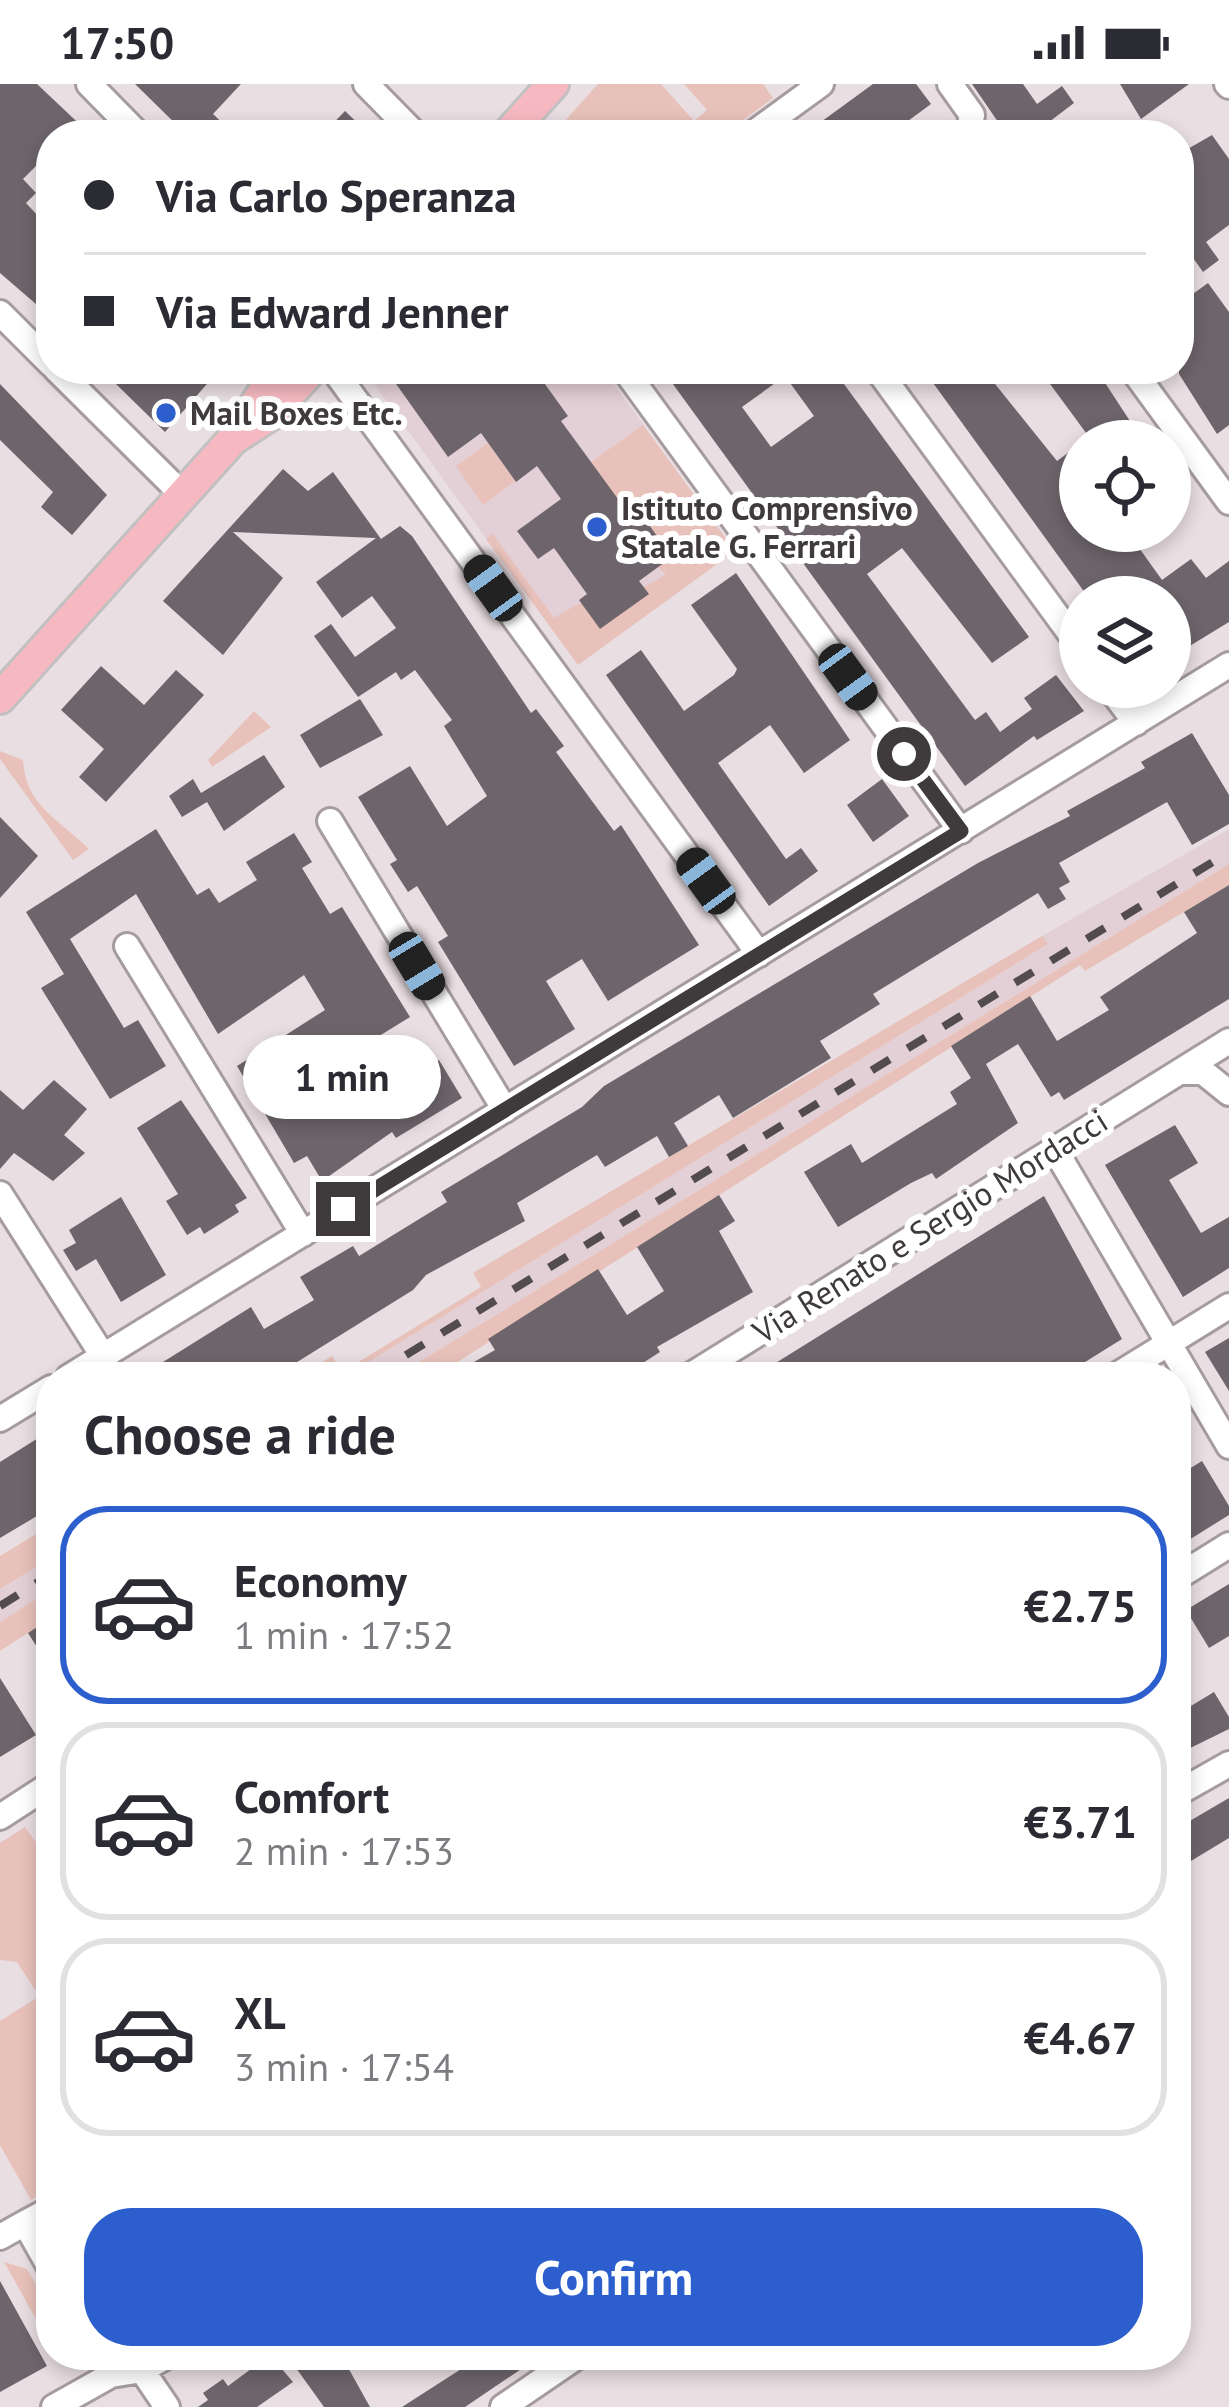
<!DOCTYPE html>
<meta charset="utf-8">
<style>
body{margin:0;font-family:"PT Sans",sans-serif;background:#f7f7f7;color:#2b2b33;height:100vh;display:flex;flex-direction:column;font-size:45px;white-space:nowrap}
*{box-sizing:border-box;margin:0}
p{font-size:39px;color:#7c7c81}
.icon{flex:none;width:66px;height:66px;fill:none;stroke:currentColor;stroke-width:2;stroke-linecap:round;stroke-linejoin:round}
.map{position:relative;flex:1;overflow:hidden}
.details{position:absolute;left:36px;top:1278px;width:1155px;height:1008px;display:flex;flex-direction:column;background:#fff;border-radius:48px;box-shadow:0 6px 18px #0003}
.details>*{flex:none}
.top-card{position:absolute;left:36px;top:36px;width:1158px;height:264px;border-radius:48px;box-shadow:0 6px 18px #0003;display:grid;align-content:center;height:264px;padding:0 48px;background:#fff}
.buttons{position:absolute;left:1059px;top:336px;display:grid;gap:24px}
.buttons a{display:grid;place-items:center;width:132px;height:132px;border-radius:50%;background:#fff;box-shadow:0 6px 18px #0003;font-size:60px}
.end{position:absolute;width:54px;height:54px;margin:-27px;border:15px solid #3f3a3c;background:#fff;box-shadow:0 0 0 6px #fff}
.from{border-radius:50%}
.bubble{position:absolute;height:84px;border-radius:42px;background:#fff;box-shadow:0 6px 18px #0003;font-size:39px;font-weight:800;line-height:84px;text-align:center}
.car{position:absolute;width:36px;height:72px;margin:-36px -18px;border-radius:15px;box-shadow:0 0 9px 3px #0007;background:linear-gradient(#222 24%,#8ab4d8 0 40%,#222 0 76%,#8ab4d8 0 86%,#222 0)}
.top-card b{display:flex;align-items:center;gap:42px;height:114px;font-size:45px}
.top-card b+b{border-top:3px solid #e1e1e2}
.top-card i{width:30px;height:30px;background:#2b2b33}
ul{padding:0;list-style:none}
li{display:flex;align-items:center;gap:36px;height:198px;margin:0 24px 18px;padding:0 24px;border:6px solid #e1e1e2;border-radius:48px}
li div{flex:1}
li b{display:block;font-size:45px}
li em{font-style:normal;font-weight:800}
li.current{border-color:#2c5fcd}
li>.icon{width:108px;height:108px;stroke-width:1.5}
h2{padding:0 48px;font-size:54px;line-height:144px}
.button{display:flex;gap:24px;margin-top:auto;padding:24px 48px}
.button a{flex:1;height:138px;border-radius:48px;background:#2c5fcd;color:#fff;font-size:48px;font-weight:800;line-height:138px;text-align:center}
.status{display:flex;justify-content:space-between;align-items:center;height:84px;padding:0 60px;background:#fff;direction:ltr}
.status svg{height:33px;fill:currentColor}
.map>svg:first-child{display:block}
.built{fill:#e3cfd6}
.green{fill:#e8c2ba}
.building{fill:#6d656b;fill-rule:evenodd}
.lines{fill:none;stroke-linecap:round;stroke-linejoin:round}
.minor-casing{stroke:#a69c9f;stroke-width:30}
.major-casing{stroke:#c2c0c1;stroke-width:36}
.minor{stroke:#fff;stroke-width:24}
.major{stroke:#f7b9c1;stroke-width:30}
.rail{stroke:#524c4f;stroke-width:8;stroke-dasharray:21 21;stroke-linecap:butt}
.route{stroke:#3f3a3c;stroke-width:15}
.poi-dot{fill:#2c5fcd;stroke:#fff;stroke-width:4.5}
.labels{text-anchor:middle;stroke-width:12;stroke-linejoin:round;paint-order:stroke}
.poi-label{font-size:33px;font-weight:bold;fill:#3f3a3c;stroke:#fff;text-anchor:start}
.street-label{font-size:33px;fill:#3f3a3c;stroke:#fff}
</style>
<div class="status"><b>17:50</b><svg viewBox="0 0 49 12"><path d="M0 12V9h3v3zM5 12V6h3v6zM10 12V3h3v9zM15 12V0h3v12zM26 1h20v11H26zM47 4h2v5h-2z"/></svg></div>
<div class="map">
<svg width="1229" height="2323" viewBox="0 0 1229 2323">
<rect width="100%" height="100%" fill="#e9dee2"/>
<path class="built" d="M376,285h227l132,182 -157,114 -209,-288z
M1229,745v35l-834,513h-51l703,-432 -5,-9z
M51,1474v32l-51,32v-33z"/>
<path class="green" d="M598,0h63l33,37 13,-11 -23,-26h79l10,14 -50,37h-9l-9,-13 -18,13h-135z
M643,341l92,126 -157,114 -92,-126 7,-5 61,84c40,-28 75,-17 112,-44l-54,-47 -21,-65z
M488,359l27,38 -32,24 -27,-39z
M254,627l17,16 -59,40 -4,-7z
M0,667l23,9c2,46 38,61 66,89l-16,11 -73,-101z
M1229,780v21l-144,86 -5,-6 -646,412h-39z
M1042,852l6,8 -704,433h-47l35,-21 10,16 139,-85 -8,-14z
M51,1441v33l-51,31v-33z
M51,1506v28l-51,33v-29z
M25,1743l26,37v116l-16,10 -18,-28 -17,-2v-117z
M51,1905v200l-20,11 -31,-55v-124z
M4,2178l23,7 24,41v36z"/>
<path class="building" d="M0,0h37l54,51h-40v16l-28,28 13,14 -10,10 25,27v87l-51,-44z
M135,0h106l-28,30 22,21h-48z
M873,0h43l15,20 -42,31h-86z
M972,0h51l14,20 25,-18 12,17 -25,19 9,13h-51z
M1120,0h69l-48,35z
M345,27l25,24h-48z
M1212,51l17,24v66l-23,17 13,18 -16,12 -24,-34v-33l14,-10 -14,-19v-22z
M1208,199l21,29v113l-12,9 -38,-60v-70z
M130,285h90l-55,63 -49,-48z
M411,285h123l34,47 -7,5 30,41 38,52 8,-6 35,49 -33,24 10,13 -49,35 -21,-29 8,-6 -33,-46 -16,11 -21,-28 44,-32 -24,-33 -21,16 -35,-49 -33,24 -54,-76z
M662,285h171l196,268 -37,26 -90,-115 -35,26 108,146 11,-8 14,20 32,-23 -8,-11 32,-23 28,36 -47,29 -3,-4 -69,50zM785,292l29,40 -43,31 -29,-40z
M923,285h60l74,92 23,-17v87h47l35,49 29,-21 15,19 23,-17v61l-59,36v-61h-82z
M1039,285h57l47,72h-51z
M0,300l107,111 -35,40 -31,-28 12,-15 -53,-52z
M283,385l25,22 25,-19 48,67 19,-13 12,10 119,177 5,-4 28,37 -8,6 58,79 7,-6 78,120 -91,56 -26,-42 -36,22 29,48 -61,37 -76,-124 10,-6 -31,-50 -9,6 -18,-28 7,-4 -39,-63 52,-31 37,60 40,-30 -43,-70 8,-6 -37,-50 -14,10 -5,-8 -38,25 -44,-61 17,-12 24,33 41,-29 -24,-32 -30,22 -26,-36 60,-44 -143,-6 50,46 -60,77 -60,-54z
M736,489l114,167 -46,33 -34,-48 -52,38 68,96 15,-11 17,23 -49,35 -163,-231 35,-25 43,61 50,-36 3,-6 -46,-64z
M101,582l43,39 32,-35 28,25 -98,107 -27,-25 25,-28 -43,-39z
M360,615l23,36 -63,33 -20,-33z
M1192,649l37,62v29l-37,21 -25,-43 -108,61 11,19 -11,6 7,11 -18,10 -10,-16 -165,101 7,10 -60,37 11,17 -98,60 -14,-23 -45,28 14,23 -19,11 -12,-21 -52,31 -8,-12 -80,48 8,18 -99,54 -13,15 -140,87h-134l112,-70 13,22 50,-29 -14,-23 53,-31 6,10 88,-54 -6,-10 141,-85 22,-21 374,-223 92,-47 -3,-5 78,-43 -4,-6z
M264,671l21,32 -61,44 -17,-29 -25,15 -13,-21 24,-17 8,14z
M882,695l27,37 -36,26 -26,-37z
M0,733l38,39 -38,42z
M156,745l41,66 12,-7 10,15 38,-23 -11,-18 48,-29 18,29 -10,6 28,46 12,-7 68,110 -60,37 26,41 63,-35 23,38 -66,40 -4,-6 -70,49 -15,-25 -13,7 -57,-97 88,-56 -21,-35 -86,59 -82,-140 -66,45 54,89 14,-8 28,46 -56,33 -69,-111 23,-14 -38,-62z
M1229,801v114l-165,101 -5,-8 -8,5 -33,-53 -32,20 32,59 -82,56 -4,-6 -21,10 -73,44 -34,-55 47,-28 11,19 95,-59 -7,-12 21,-14 -20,-32 79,-50 27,45 52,-31 -9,-13 97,-64 -13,-21z
M54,996l33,29 -23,26 21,18 -32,28 -39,-28 -14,16v-79l23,20z
M181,1016l66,98 -12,7 4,7 -35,22 -4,-7 -13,8 -21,-34 12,-7 -41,-66z
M1175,1041l23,38 -29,17 32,53 28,-16v51l-46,29 -78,-132z
M719,1111l16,26 -16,10 34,61 -96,55 3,5 -39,25h-137l-10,-15 21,-12 -7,-11 110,-70 29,46 37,-24 -27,-44z
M1044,1112l78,143 -61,38h-308z
M121,1113l45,78 -45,27 -25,-43 -20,12 -13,-21 13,-7 -7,-13z
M1229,1254v53l-24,-39z
M51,1346v67l-13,9 4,7 -42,25v-76z
M1202,1377l27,45v9l-45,28 -8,-12v-54z
M1229,1500v52l-20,12 -23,-38z
M51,1534v51l-23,-36z
M0,1594l36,57 -36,22z
M1214,1608l15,25v12l-53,26v-40z
M1229,1714v40l-53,32v-41z
M0,2197l47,85 -47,26z
M270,2271l23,27 -36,25h-59l10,-7 -5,-7 20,-14 5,7z
M317,2271h24l29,52h-46l-28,-39z
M483,2271h59l-77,52h-63z"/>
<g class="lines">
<g class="minor-casing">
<path id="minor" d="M89,0l50,51
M366,0l50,51
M950,0l22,31 -4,20
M1227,0l2,2
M751,51l70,-51
M0,229l51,51
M56,285l127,126
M333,285l426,585
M624,285l337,462
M877,285l203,278
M1132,285l97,133
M1109,603l27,36
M330,737l175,289
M127,862l176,288
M1180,988h23l26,21
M1054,1064l175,298
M0,1110l103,162
M69,1293l1160,-712
M688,1293l541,-336
M1114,1293l115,-71
M0,1335l51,-31
M1176,1494l53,-33
M1176,1710l53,-30
M0,1733l51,-33
M25,2139l26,-14
M0,2153l25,-14 26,46
M142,2286l25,37
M54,2323l57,-32 31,-5 27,-15
M503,2323l76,-52"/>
</g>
<g class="major-casing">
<path id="major" d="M507,51l46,-51
M235,351l44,-66
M0,614l233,-259 37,-24 42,-46"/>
</g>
<use href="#minor" class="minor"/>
<use href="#major" class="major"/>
<path class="rail" d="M370,1293l859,-525
M0,1522l51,-32"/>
</g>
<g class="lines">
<path class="route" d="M343,1125l618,-378 -57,-77"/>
</g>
<g class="poi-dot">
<circle cx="166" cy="329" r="12"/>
<circle cx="597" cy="443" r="12"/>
</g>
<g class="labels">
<g class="poi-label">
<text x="190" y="341">Mail Boxes Etc.</text>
<text x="621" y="436">Istituto Comprensivo<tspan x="621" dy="38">Statale G. Ferrari</tspan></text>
</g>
<g class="street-label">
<text transform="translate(930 1142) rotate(-32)" y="12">Via Renato e Sergio Mordacci</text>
</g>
</g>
</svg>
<div class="buttons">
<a><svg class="icon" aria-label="locate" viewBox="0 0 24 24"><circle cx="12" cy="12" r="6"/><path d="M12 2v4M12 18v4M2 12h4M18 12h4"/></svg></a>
<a><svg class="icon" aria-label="layers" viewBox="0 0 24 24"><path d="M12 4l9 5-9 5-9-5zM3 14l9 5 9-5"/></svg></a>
</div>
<i class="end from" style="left:904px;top:670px"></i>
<i class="end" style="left:343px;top:1125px"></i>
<div class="bubble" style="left:243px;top:951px;width:198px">1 min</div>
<i class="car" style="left:493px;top:504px;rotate:324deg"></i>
<i class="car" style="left:848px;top:593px;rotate:144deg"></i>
<i class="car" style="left:706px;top:797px;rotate:324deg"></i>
<i class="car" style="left:417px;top:882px;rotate:149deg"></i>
<div class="top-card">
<b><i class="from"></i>Via Carlo Speranza</b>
<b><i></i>Via Edward Jenner</b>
</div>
<section class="details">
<h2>Choose a ride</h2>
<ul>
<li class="current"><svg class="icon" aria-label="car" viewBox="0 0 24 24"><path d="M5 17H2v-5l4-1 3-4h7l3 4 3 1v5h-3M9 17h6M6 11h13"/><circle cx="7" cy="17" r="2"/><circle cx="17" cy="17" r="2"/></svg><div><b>Economy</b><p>1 min · 17:52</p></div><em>€2.75</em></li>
<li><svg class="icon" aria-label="car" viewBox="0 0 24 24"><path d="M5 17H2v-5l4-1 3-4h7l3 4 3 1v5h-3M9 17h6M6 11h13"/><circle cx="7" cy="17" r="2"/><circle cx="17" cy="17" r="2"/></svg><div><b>Comfort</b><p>2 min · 17:53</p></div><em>€3.71</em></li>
<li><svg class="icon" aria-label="car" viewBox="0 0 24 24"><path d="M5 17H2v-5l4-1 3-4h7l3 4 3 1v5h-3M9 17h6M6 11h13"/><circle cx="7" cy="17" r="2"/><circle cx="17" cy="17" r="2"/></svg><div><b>XL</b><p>3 min · 17:54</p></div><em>€4.67</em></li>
</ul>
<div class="button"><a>Confirm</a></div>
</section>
</div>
